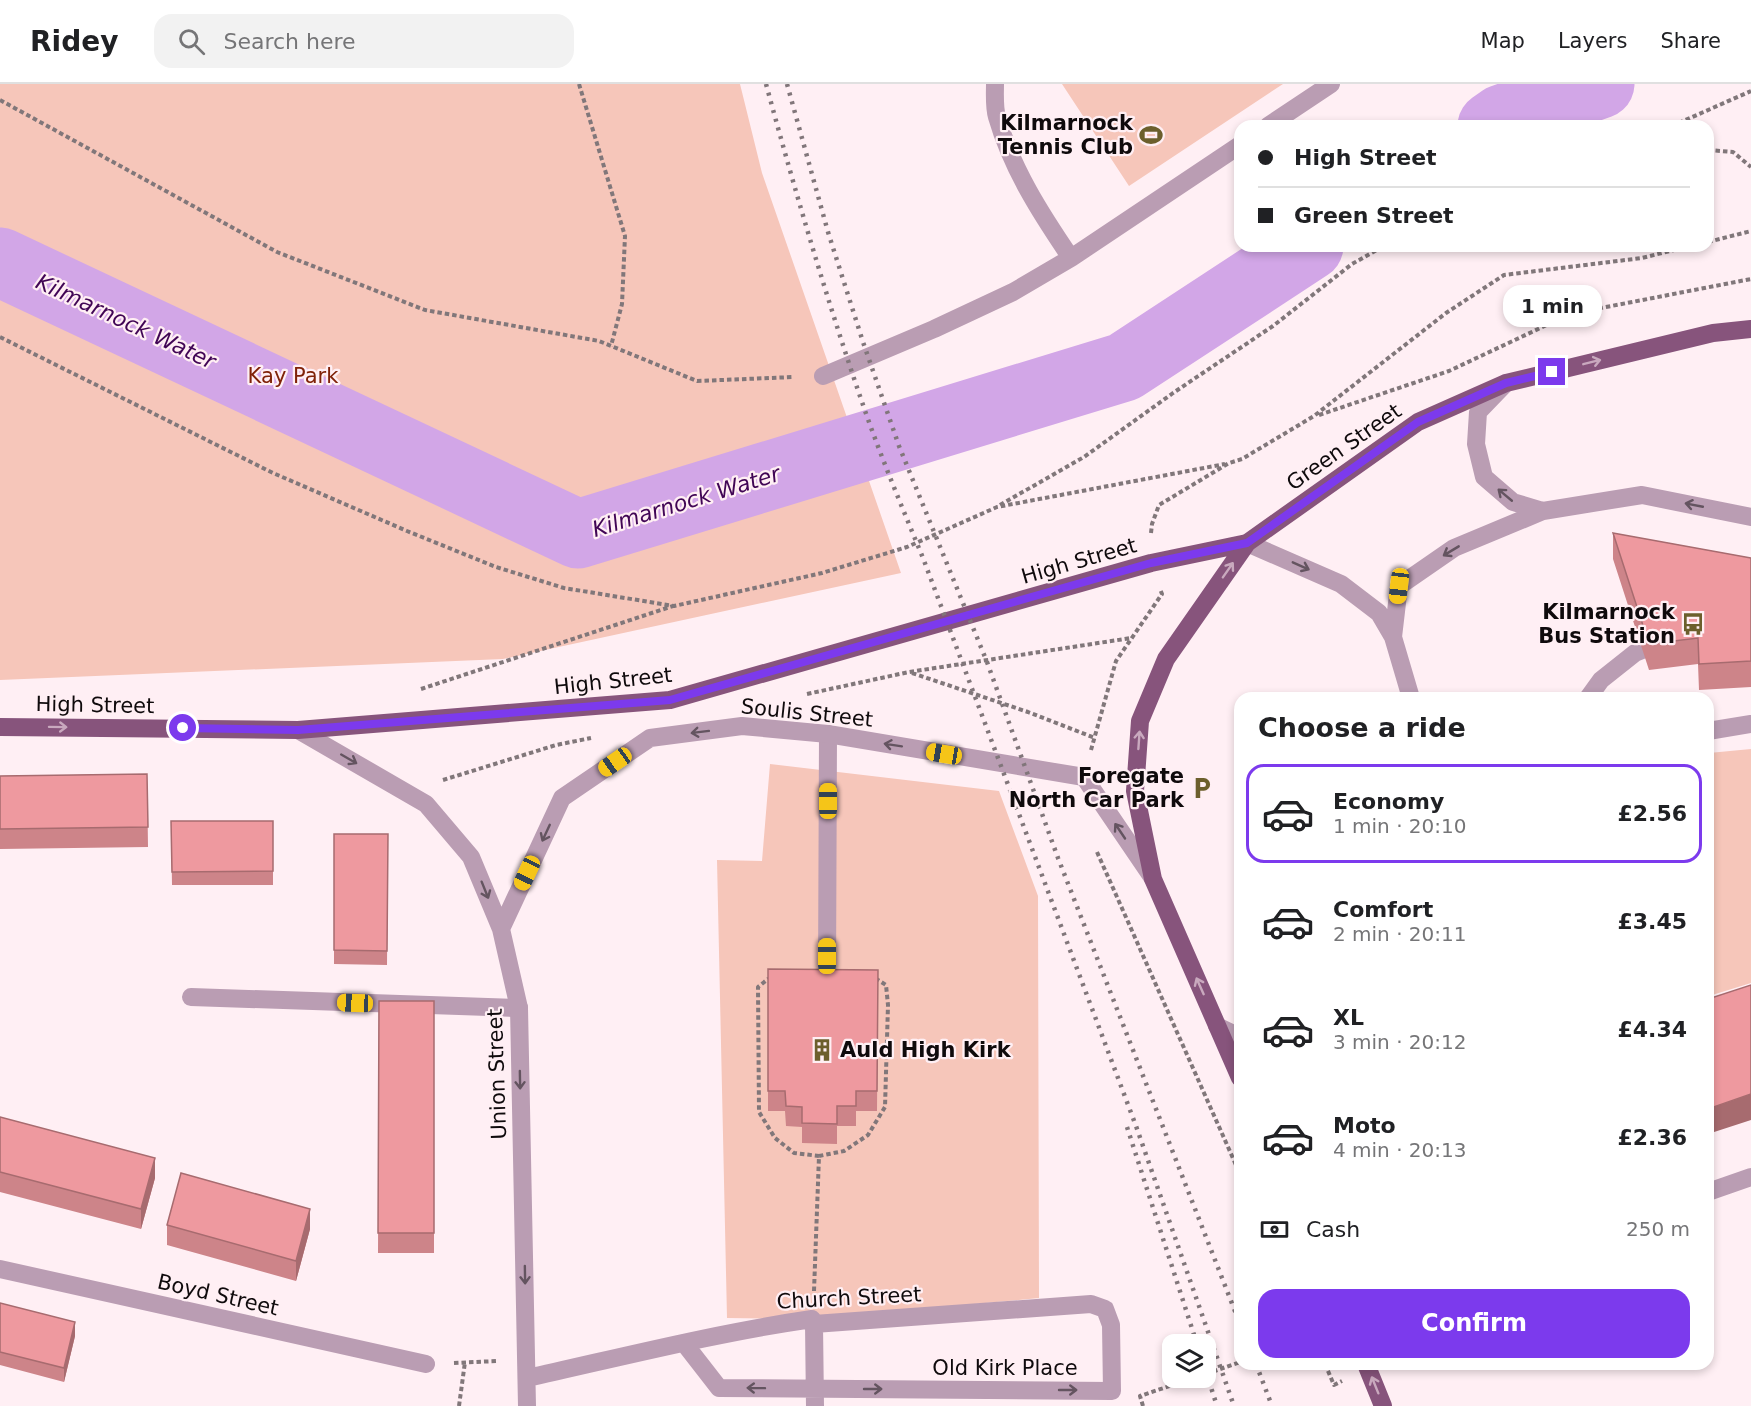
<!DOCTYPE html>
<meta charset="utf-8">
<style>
body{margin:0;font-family:"DejaVu Sans",sans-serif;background:#f2f2f2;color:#202124;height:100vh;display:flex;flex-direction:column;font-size:22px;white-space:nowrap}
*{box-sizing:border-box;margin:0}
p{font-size:20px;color:#757577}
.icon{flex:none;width:33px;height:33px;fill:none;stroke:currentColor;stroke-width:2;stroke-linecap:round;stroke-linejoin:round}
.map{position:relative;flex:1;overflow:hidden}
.side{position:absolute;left:1234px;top:608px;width:480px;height:678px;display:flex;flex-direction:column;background:#fff;border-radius:18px;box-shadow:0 3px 9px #0003}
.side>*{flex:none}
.banner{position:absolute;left:1234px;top:36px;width:480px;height:132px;border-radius:18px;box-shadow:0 3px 9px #0003;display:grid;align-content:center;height:132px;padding:0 24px;background:#fff}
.fabs{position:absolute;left:1162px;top:1250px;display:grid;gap:12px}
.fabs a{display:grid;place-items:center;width:54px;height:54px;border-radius:12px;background:#fff;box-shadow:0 3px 9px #0003;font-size:30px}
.end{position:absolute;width:27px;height:27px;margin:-14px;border:8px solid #7c3aed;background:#fff;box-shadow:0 0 0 3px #fff}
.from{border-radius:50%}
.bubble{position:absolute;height:42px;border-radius:18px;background:#fff;box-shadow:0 3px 9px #0003;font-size:20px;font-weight:700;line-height:42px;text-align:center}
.car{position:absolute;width:18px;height:36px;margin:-18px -9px;border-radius:8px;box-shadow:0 0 4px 2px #0007;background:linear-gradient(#f5c518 24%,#345 0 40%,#f5c518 0 76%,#345 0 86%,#f5c518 0)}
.banner b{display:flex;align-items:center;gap:21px;height:57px;font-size:22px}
.banner b+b{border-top:2px solid #e0e0e0}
.banner i{width:15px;height:15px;background:#202124}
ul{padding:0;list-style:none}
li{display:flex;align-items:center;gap:18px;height:99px;margin:0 12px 9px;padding:0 12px;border:3px solid transparent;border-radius:18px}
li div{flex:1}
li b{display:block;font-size:22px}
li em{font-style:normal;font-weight:700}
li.selected{border-color:#7c3aed}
li>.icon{width:54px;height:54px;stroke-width:1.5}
h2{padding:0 24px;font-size:27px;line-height:72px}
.pay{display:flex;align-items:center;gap:15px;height:66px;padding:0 24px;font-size:22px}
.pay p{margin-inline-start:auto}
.cta{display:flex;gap:12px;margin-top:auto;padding:12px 24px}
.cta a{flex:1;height:69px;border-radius:18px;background:#7c3aed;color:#fff;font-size:24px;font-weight:700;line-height:69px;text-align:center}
header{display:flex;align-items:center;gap:36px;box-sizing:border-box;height:84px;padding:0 30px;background:#fff;border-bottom:2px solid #e0e0e0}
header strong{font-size:28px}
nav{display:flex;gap:33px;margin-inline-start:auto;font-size:21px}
.search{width:420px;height:54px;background:#f2f2f2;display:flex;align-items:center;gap:15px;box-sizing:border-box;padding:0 21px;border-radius:18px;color:#757577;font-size:22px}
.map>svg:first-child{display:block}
.green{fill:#f6c6ba}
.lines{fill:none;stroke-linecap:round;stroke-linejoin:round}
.river{stroke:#d2a6e7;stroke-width:69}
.path{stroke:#81777a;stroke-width:4;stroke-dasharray:4.5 3;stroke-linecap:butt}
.lane{stroke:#ba9db3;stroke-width:18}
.street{stroke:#ba9db3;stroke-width:18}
.primary{stroke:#87547c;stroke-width:18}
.rail{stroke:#81767a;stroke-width:4.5;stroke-dasharray:3 6;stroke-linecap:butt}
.wall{fill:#cd8489}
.shaded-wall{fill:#a76b6f}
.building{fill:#ee999f;stroke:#a76b6f;stroke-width:1.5}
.oneway{stroke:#c9a9be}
.oneway2{stroke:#645460}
.route{stroke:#7c3aed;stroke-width:8}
.labels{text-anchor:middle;stroke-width:4.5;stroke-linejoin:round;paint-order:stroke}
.poi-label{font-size:21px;font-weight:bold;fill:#0f0a0c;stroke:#ffeff4;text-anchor:end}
.park-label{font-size:21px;fill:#802208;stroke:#ffeff4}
.street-label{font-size:21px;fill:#0f0a0c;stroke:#ffeff4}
.water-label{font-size:22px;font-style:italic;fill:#410555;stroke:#ffeff4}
</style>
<header>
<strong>Ridey</strong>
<div class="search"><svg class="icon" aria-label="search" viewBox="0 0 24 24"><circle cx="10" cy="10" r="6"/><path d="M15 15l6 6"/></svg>Search here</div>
<nav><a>Map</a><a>Layers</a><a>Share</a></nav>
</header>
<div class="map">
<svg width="1751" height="1322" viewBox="0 0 1751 1322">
<rect width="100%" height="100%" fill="#ffeff4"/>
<path class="green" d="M0,0h740l22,89 139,400 -398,86 -503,21z
M1062,0h221l-154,102z
M1751,665v234l-42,13v-243z
M770,680l229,27 39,105 1,402 -227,21 -85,-1 -10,-458 45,1z"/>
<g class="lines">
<path class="river" d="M1492,42l10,-7 98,-35
M0,178l578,272 546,-167 185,-121"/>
<path class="path" d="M579,0l46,152 -3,68 -11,42
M0,16l277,152 148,58 174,31 98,40 97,-4
M1672,42l79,-35
M1708,66l25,2 18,15
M1708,158l43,-11
M0,253l273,136 134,58 89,36 68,21 110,18 148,-33 85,-26 90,-40 228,-43
M1319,331l130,-44 121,-57 181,-35
M1000,421l84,-48 89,-64 100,-67 79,-62 32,-18
M1151,449l1,-9 7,-19 70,-42 13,-4 72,-43 132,-103 58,-38 138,-17 48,-12
M912,589l116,39 67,26
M421,605l252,-83
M807,610l102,-22 222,-34
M1091,666l25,-89 46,-67 -2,-5
M443,696l113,-35 35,-7
M1097,768l143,322
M772,895h-4l-10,8 1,125 16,26 19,15 25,3
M814,1207l5,-135 25,-5 24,-16 17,-28 3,-102 -2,-20 -11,-7
M454,1279l43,-2
M1325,1280l9,21 8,-4
M1206,1290l34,-12
M459,1322l6,-44
M1143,1322l-3,-10 56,-19"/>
<path class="lane" d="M1268,42l63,-42
M1071,174l169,-113
M823,292l111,-47 79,-37 58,-34c-30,-44 -59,-89 -74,-141 -3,-10 -2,-23 -2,-33
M1506,299l-28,29 -2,32 8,33 29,25 30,9 99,-16 109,22
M1247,459l94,41 38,29 14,24 18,61
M1393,553l6,-51 55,-38 89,-37
M1588,614l13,-18 34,-27 30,-12
M1708,647l43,-7
M827,894l1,-244
M191,913l328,11
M1217,942l23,11
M1708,1108l43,-15"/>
<path class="street" d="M298,646l128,74 45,53 30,72 18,79 8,398
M501,845l61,-131 88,-60 92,-12 86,8 256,43 68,100
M0,1185l426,95
M814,1240l1,82
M527,1294c95,-21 189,-45 285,-59l2,5 277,-20 14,5 6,16 1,66 -393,-3 -35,-45"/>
<path class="primary" d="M0,643l298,3 372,-30 481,-137 96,-20
M1240,994l-87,-199 -18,-88 5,-70 26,-62 81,-116 171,-121 88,-39 207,-50 38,-4
M1366,1280l17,42"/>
<path class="rail" d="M766,0c29,107 60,213 96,318 18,53 40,105 61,156l213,568 98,280
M787,0l41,148 35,110 36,104 88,216 71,196 182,466
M1127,1043l70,217
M1256,1280l16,42
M1206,1288l11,34"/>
</g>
<path class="wall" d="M1613,449l138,25v129l-52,3 -1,-26 -49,6 -36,-111z
M147,690l1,73 -148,2v-73z
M171,737h102v64h-101z
M334,750h54l-1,131 -53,-1z
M768,885l110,1 -1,141h-21v15h-19v18l-35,-1v-16l-16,-1 -1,-15h-17z
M379,917h55v252h-56z
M0,1033l155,61 -14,51 -141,-37z
M167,1141l143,4 -14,52 -129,-36z
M0,1219l75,33 -11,46 -64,-17z"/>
<path class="shaded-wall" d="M1751,1010v26l-43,14v-25z
M155,1074v20l-14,51v-20z
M310,1125v20l-14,52v-20z
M75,1238v14l-11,46v-14z"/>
<path class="building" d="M1613,449l138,25v103l-52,3 -1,-26 -49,6z
M147,690l1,53 -148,2v-53z
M171,737h102v50l-101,1z
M334,750h54l-1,117 -53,-1z
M768,885l110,1 -1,121h-21v15h-19v18l-35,-1v-16l-16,-1 -1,-15h-17z
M1751,901v109l-43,15v-110z
M379,917h55v232h-56z
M0,1033l155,41 -14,51 -141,-37z
M181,1089l129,36 -14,52 -129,-36z
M0,1219l75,19 -11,46 -64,-16z"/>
<defs><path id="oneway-shaft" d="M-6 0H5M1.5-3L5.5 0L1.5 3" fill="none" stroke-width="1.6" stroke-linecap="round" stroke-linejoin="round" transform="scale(1.5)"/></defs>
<g class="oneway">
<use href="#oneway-shaft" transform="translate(1592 278) rotate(-14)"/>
<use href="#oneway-shaft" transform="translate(1228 486) rotate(-55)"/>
<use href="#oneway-shaft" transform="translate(58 643) rotate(1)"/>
<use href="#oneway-shaft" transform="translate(1139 656) rotate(-86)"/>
<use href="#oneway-shaft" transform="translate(1200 902) rotate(-114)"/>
<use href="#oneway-shaft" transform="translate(1375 1301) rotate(-112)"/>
</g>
<g class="oneway2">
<use href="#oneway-shaft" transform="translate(1505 411) rotate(-140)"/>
<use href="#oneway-shaft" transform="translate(1694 421) rotate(-169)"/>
<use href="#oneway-shaft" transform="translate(1451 467) rotate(149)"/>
<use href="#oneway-shaft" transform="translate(1301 482) rotate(24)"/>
<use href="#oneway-shaft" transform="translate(700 648) rotate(173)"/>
<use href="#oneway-shaft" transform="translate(893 661) rotate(-171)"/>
<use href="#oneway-shaft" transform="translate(349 675) rotate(30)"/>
<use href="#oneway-shaft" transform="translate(1120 747) rotate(-124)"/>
<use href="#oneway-shaft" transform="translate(546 749) rotate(115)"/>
<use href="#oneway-shaft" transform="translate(485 806) rotate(68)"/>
<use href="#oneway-shaft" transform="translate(520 996) rotate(89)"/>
<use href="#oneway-shaft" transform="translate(525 1191) rotate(89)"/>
<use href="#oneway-shaft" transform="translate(756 1304) rotate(-179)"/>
<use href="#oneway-shaft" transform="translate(873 1305)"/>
<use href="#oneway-shaft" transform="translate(1068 1306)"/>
</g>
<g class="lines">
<path class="route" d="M183,644l115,2 372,-30 481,-137 96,-20 171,-121 88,-39 46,-11"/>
</g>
<defs>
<g id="stadium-bare" transform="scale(1.8)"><path d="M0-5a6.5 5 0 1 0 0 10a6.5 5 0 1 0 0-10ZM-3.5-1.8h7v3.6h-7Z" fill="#6c5f2c" stroke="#ffeff4" stroke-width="2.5" paint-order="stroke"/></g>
<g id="bus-bare" transform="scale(1.8)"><path d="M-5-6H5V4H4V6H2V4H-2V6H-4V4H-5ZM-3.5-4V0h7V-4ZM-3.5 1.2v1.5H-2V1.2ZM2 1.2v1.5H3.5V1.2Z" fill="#6c5f2c" stroke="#ffeff4" stroke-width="2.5" paint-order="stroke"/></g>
<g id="parking-bare" transform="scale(1.8)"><path d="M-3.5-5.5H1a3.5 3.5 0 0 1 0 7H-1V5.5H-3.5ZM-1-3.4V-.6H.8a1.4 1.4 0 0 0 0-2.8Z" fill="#6c5f2c" stroke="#ffeff4" stroke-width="2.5" paint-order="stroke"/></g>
<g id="building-bare" transform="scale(1.8)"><path d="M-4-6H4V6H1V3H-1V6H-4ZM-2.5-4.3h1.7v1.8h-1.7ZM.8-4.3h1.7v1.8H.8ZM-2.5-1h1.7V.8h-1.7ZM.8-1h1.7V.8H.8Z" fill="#6c5f2c" stroke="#ffeff4" stroke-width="2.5" paint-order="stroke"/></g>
</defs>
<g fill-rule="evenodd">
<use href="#stadium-bare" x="1151" y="51"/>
<use href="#bus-bare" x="1693" y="540"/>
<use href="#parking-bare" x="1202" y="704"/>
<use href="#building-bare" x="822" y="966"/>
</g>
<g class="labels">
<g class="poi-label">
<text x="1133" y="46">Kilmarnock<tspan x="1133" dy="24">Tennis Club</tspan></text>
<text x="1675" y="535">Kilmarnock<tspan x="1675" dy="24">Bus Station</tspan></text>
<text x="1184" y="699">Foregate<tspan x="1184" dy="24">North Car Park</tspan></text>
<text x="840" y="973" text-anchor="start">Auld High Kirk</text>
</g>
<g class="park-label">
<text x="293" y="299">Kay Park</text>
</g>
<g class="street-label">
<text transform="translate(1344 363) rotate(-35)" y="7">Green Street</text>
<text transform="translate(1079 477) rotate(-16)" y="7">High Street</text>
<text transform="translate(613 597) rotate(-6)" y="7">High Street</text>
<text transform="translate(95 621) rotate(1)" y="7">High Street</text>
<text transform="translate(807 629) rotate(6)" y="7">Soulis Street</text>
<text transform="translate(497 990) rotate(-92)" y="7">Union Street</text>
<text transform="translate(218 1211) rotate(13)" y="7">Boyd Street</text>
<text transform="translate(849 1214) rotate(-3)" y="7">Church Street</text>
<text x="1005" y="1291">Old Kirk Place</text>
</g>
<g class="water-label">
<text transform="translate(126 237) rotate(25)" y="8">Kilmarnock Water</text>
<text transform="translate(686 417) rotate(-17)" y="8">Kilmarnock Water</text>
</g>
</g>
</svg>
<div class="fabs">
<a><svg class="icon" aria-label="layers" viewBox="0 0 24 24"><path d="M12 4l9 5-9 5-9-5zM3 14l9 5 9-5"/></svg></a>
</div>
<i class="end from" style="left:183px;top:644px"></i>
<i class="end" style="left:1552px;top:288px"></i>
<div class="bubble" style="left:1503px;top:201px;width:99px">1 min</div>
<i class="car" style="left:1399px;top:502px;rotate:187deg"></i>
<i class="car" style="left:944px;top:670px;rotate:280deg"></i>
<i class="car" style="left:615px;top:678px;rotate:235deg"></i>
<i class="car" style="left:828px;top:717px;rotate:0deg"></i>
<i class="car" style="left:527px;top:789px;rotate:205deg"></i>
<i class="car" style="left:827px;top:872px;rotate:0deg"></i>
<i class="car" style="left:355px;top:919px;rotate:272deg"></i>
<div class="banner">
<b><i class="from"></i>High Street</b>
<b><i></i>Green Street</b>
</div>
<section class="side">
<h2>Choose a ride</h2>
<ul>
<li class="selected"><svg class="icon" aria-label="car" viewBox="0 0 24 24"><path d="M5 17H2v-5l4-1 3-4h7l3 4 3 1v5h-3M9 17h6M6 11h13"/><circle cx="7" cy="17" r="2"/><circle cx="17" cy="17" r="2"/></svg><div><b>Economy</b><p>1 min · 20:10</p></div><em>£2.56</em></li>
<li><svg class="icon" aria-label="car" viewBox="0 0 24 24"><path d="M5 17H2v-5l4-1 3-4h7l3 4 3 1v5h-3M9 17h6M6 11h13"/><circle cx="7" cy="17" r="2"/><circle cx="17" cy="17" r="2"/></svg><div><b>Comfort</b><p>2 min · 20:11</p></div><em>£3.45</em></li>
<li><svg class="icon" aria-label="car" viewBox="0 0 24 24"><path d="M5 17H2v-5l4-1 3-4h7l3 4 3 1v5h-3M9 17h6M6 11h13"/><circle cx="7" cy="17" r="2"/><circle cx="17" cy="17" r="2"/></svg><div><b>XL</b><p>3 min · 20:12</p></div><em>£4.34</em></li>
<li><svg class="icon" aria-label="car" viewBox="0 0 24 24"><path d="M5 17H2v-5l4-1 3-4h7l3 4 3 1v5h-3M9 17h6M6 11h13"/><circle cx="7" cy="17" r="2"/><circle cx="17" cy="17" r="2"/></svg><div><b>Moto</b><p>4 min · 20:13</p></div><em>£2.36</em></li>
</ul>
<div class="pay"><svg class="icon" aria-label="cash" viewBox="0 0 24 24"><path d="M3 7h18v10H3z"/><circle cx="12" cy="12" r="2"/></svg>Cash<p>250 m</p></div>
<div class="cta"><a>Confirm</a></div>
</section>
</div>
